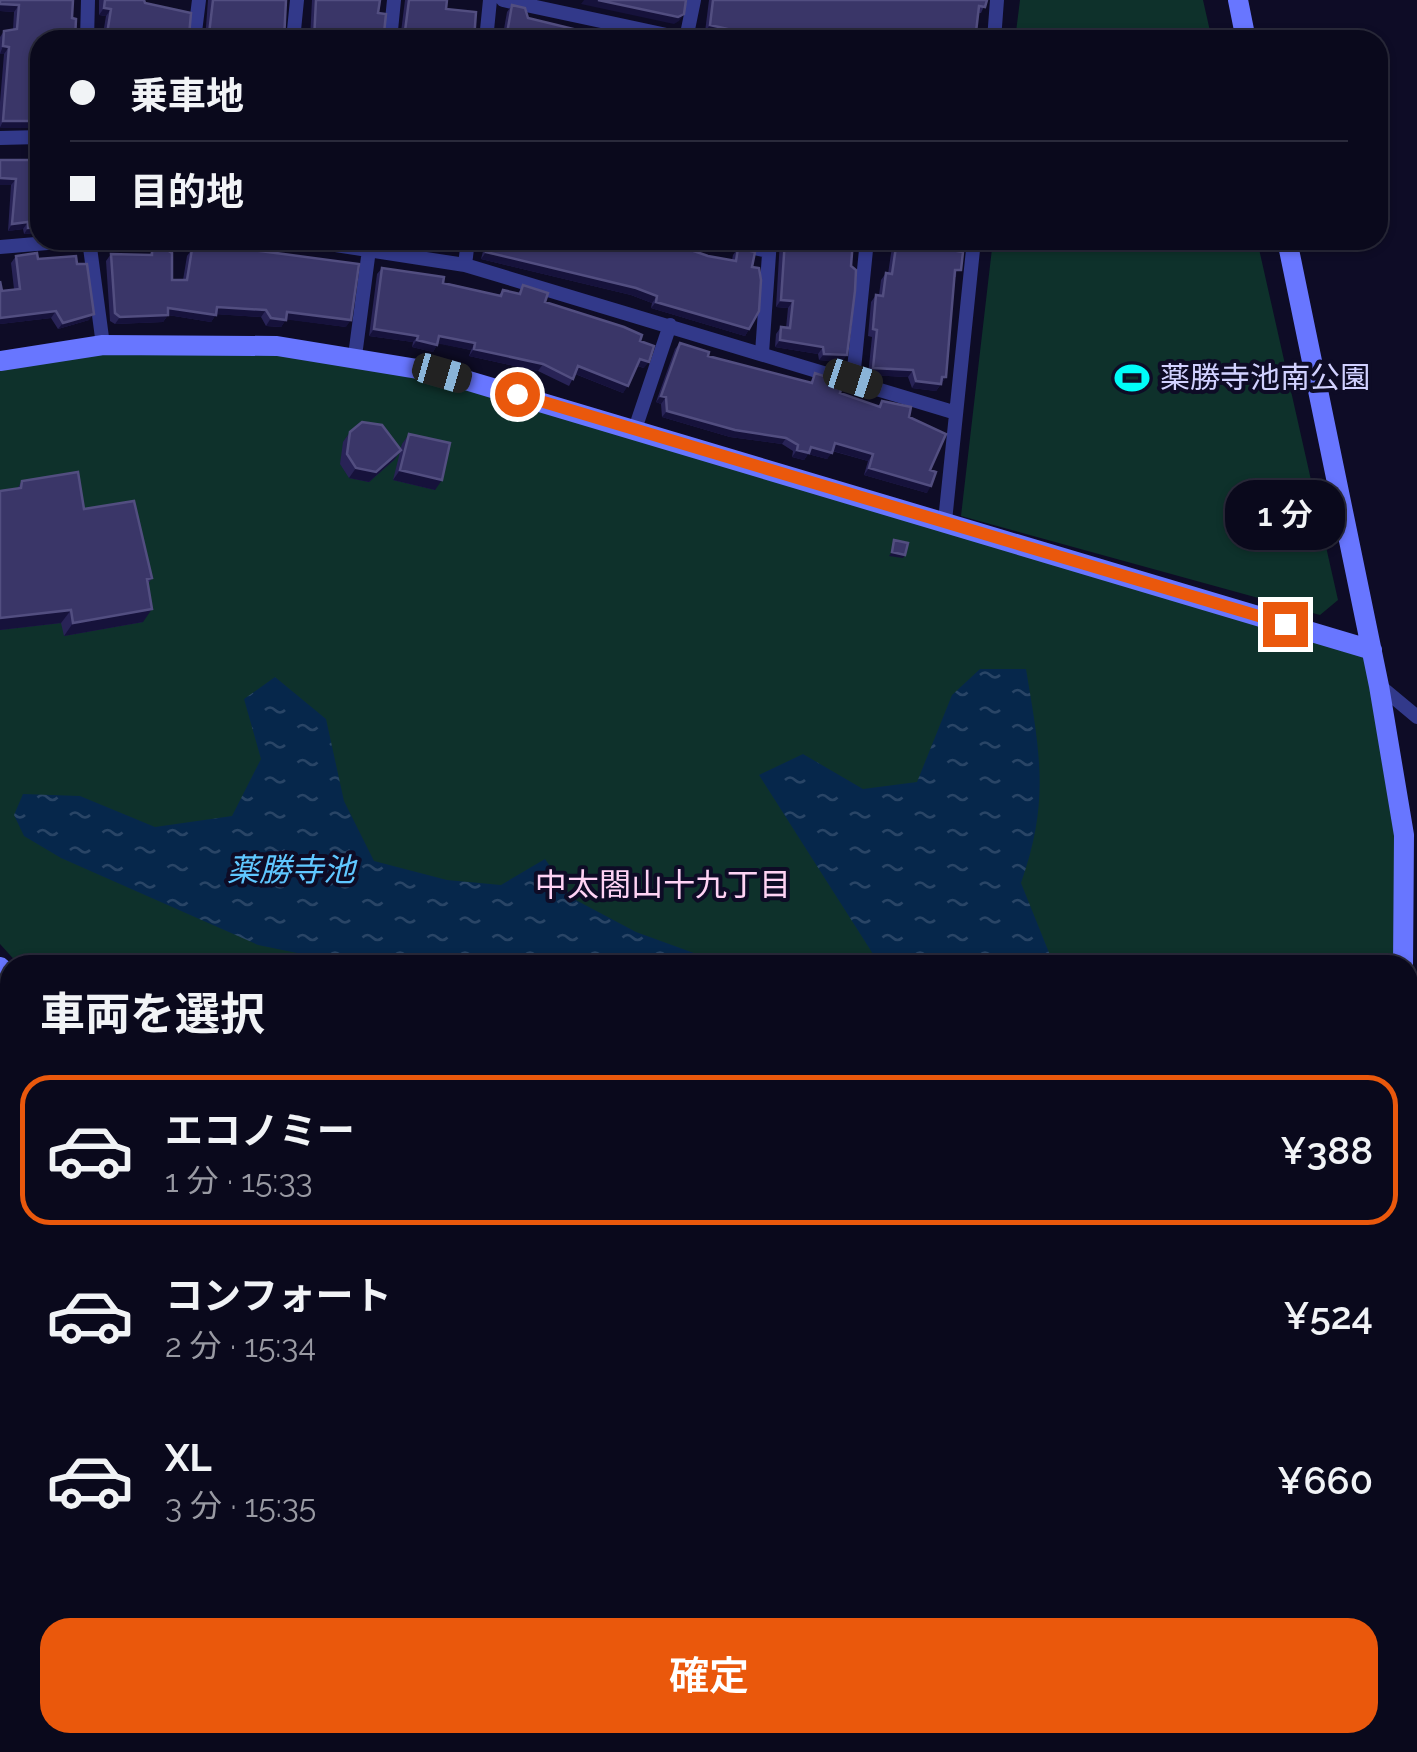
<!DOCTYPE html>
<html lang="ja">
<meta charset="utf-8">
<style>
body{margin:0;font-family:Raleway,"Noto Sans JP",sans-serif;background:#181729;color:#f1f3f6;height:100vh;display:flex;flex-direction:column;font-size:38px;white-space:nowrap}
*{box-sizing:border-box;margin:0}
p{font-size:32px;color:#999aa3}
.icon{flex:none;width:55px;height:55px;fill:none;stroke:currentColor;stroke-width:2;stroke-linecap:round;stroke-linejoin:round}
.map{position:relative;flex:1;overflow:hidden}
.details{position:absolute;left:0px;top:955px;width:1418px;height:798px;display:flex;flex-direction:column;background:#0a091c;border-radius:30px 30px 0 0;box-shadow:0 2px 8px #0004,0 0 0 2px #2a2a3b}
.details>*{flex:none}
.hud{position:absolute;left:30px;top:30px;width:1358px;height:220px;border-radius:30px;box-shadow:0 2px 8px #0004,0 0 0 2px #2a2a3b;display:grid;align-content:center;height:220px;padding:0 40px;background:#0a091c}
.end{position:absolute;width:45px;height:45px;margin:-22px;border:12px solid #ea580c;background:#fff;box-shadow:0 0 0 5px #fff}
.from{border-radius:50%}
.bubble{position:absolute;height:70px;border-radius:30px;background:#0a091c;box-shadow:0 2px 8px #0004,0 0 0 2px #2a2a3b;font-size:32px;font-weight:600;line-height:70px;text-align:center}
.car{position:absolute;width:30px;height:60px;margin:-30px -15px;border-radius:12px;box-shadow:0 0 8px 2px #0007;background:linear-gradient(#222 24%,#8ab4d8 0 40%,#222 0 76%,#8ab4d8 0 86%,#222 0)}
.hud b{display:flex;align-items:center;gap:35px;height:95px;font-size:38px}
.hud b+b{border-top:2px solid #2a2a3b}
.hud i{width:25px;height:25px;background:#f1f3f6}
ul{padding:0;list-style:none}
li{display:flex;align-items:center;gap:30px;height:150px;margin:0 20px 15px;padding:0 20px;border:5px solid transparent;border-radius:30px}
li div{flex:1}
li b{display:block;font-size:38px}
li em{font-style:normal;font-weight:600}
li.current{border-color:#ea580c}
li>.icon{width:90px;height:90px;stroke-width:1.5}
h2{padding:0 40px;font-size:45px;line-height:120px}
.cta{display:flex;gap:20px;margin-top:auto;padding:20px 40px}
.cta a{flex:1;height:115px;border-radius:30px;background:#ea580c;color:#fff;font-size:40px;font-weight:600;line-height:115px;text-align:center}
.map>svg:first-child{display:block}
.forest{fill:url(#forest-firs)}
.park{fill:#0e312b}
.water{fill:url(#water-ripples)}
.lines{fill:none;stroke-linecap:round;stroke-linejoin:round}
.stream{stroke:#06274b;stroke-width:5}
.street{stroke:#32398a;stroke-width:14}
.secondary{stroke:#6876ff;stroke-width:20}
.wall{fill:#282356}
.shaded-wall{fill:#16123b}
.building{fill:#3a3668;stroke:#524e80;stroke-width:2.5}
.route{stroke:#ea580c;stroke-width:12}
.labels{text-anchor:middle;stroke-width:8;stroke-linejoin:round;paint-order:stroke}
.poi-label{font-size:30px;fill:#d1d1ff;stroke:#0e0c26;text-anchor:start}
.water-label{font-size:32px;font-style:italic;fill:#5fc7ff;stroke:#0e0c26}
.neighbourhood-label{font-size:32px;fill:#ffd3f4;stroke:#0e0c26}
</style>
<div class="map">
<svg width="1417" height="1752" viewBox="0 0 1417 1752">
<defs>
<pattern id="forest-firs" width="22" height="20" patternUnits="userSpaceOnUse" patternTransform="scale(2.5)"><rect width="22" height="20" fill="#0e312b"/><path d="M5 1l3.5 6h-7zM16 11l3.5 6h-7z" fill="#304e4b"/></pattern>
<pattern id="water-ripples" width="26" height="14" patternUnits="userSpaceOnUse" patternTransform="scale(2.5)"><rect width="26" height="14" fill="#06274b"/><path d="M2 4q2-2 4 0t4 0M15 11q2-2 4 0t4 0" fill="none" stroke="#294566"/></pattern>
</defs>
<rect width="100%" height="100%" fill="#0e0c26"/>
<path class="forest" d="M0,1740l10,2 105,10h-115z
M1096,1742l107,1 35,9h-143z"/>
<path class="park" d="M1020,0h183l9,40h-197z
M993,240h264l81,360 -18,15 -359,-99z
M106,345l257,10 1007,295 32,179 -2,136h-1381l-19,-21v-583z"/>
<path class="water" d="M980,669h46c14,84 24,132 -5,214l33,82h-174l-121,-190 44,-21 60,35 54,-7 35,-87z
M275,677l51,42 18,82 30,60 73,19 54,5 44,-26 27,39 64,34 91,33h-371l-98,-20 -197,-87 -37,-22 -10,-21 9,-21 57,2 75,31 77,-11 29,-57 -17,-60z"/>
<g class="lines">
<path class="stream" d="M1408,1317l9,4
M1408,1447l9,-15
M1311,1742l1,10"/>
<path class="street" d="M503,0l187,40
M686,39l8,-39
M87,40l1,-40
M194,40l5,-40
M293,40l4,-40
M390,40l4,-40
M486,40l4,-40
M994,40l3,-40
M0,138l40,-1
M89,240l14,105
M303,240l162,25 488,147
M715,240l54,11
M0,247l83,-7
M465,265l3,-25
M762,353l8,-113
M355,356l15,-114
M853,379l14,-139
M635,429l35,-104
M945,521l29,-281
M1380,686l37,31
M0,1007l10,-7
M0,1121l10,-6
M0,1251l10,-6
M0,1301l10,13
M0,1678l10,1
M599,1742l7,10
M617,1752l13,-10"/>
<path class="secondary" d="M1238,0l8,40
M1287,240l92,446 25,149 -1,130
M0,361l103,-16 174,1 165,27 930,277
M0,967l10,12
M0,1510l10,-3
M1387,1742l7,10
M732,1752l12,-10"/>
</g>
<path class="wall" d="M0,0h73l-73,128v-26l4,-48h-4v-17l4,-6 9,-1 1,-18 -14,-1z
M99,0h45l1,3 51,37h-94l4,-24 -7,-1z
M208,0h78l-81,40z
M312,0h68l-2,13 10,27h-78z
M405,0h42l-1,9 28,31h-74z
M709,0h278l-6,13 -276,19z
M512,5l16,13 70,17 40,5h-136l5,-28z
M40,155v78l-16,1 -1,-5 -15,2 3,-46h-11l33,-25 2,-4z
M486,240h160l22,5 3,-5h20v10l17,6 24,4 1,-5 5,-7 14,19 -3,62 -4,7 -94,-28 1,-5 -21,-8 -150,-36z
M780,240h73l-11,122 -23,-2 -1,-6 -43,-7 1,-13 5,-7 5,1 2,-20 -12,-1z
M893,240h65l-2,37h-1l-9,100 -10,14 -24,-3 -4,-11 -40,-2 4,-38 -4,-1 3,-34 5,-7h3l2,-15 5,-7 2,1z
M215,241l38,9 93,77 -60,-8 -5,8 -15,-1 -5,-9 -45,-3 -5,8 -43,-7 -5,7 -48,2 -5,-3 -4,-60 5,-7 38,1 3,-4 20,29h11l4,-24 5,-7 18,-1z
M16,256l61,8 12,56 -31,9 -7,-11 -51,6v-43l2,10 12,-2 -3,-26z
M382,268l117,27 4,-5 15,4 5,-9 22,17 95,39 4,27 -7,-2 -14,27 -48,-19 -6,12 -31,-15 -69,-15 2,-6 -33,-7 -5,9 -21,-5 1,-5 -44,-6 8,-62z
M680,343l28,13 102,27 5,-10 25,20 38,13 4,-5 27,16 21,53 -3,23 -63,-18 4,-14 -36,-10 -5,8 -19,-5 -4,6 -12,-3 1,-6 -11,-7 -52,-7 -68,-20 -1,-13 -5,-2 19,-53z
M350,432l50,18 2,-6 7,-10 26,56 -42,-10 7,-28 -6,8 -25,22 -20,-4 -9,-14 3,-22z
M22,481l62,28 68,69 -4,6 -5,38 -79,14 -3,-13 -61,7v-139l17,-2z
M10,1024v14l-5,-7z
M10,1276v19l-9,-10z
M0,1526h10v138l-9,-3 5,-35h-6l2,-50 -2,-16z
M474,1742h118l4,10h-97v-2l-23,2z
M924,1742h62l12,10h-75l-4,-3z
M1011,1742h77l-6,10h-72l-4,-3z"/>
<path class="shaded-wall" d="M584,0h14l86,14 -5,7 -5,3 -93,-20z
M0,4l19,1 -5,7 -14,-1z
M104,8l7,1 -5,7 -7,-1z
M710,25l101,13 15,2h-86l-35,-8z
M3,46l6,1 -5,7h-4z
M3,121h37v7h-40z
M0,178l16,1 -5,6h-11z
M28,222l-5,7 -15,2 4,-7z
M40,227v6l-16,1 4,-6z
M383,240h38l37,6 -4,6 -72,-10z
M486,252l150,36 21,8 -5,7 -21,-8 -150,-36z
M781,300l12,1 -5,7 -12,-1z
M656,302l93,27 -4,7 -94,-28z
M217,307l49,3 -5,7 -49,-3z
M168,308l48,7 -5,7 -43,-7 -5,7 -48,2 5,-7z
M56,311l-5,7 -51,6v-6z
M287,312l64,8 -5,7 -64,-8z
M94,314l-5,6 -31,9 5,-6z
M271,318l15,2 -5,7 -15,-1z
M374,329l44,7 -5,6 -44,-6z
M439,336l36,7 -4,7 -36,-7z
M417,340l20,5 -4,7 -21,-5z
M780,340l43,7 -5,7 -43,-7z
M474,349l69,15 -5,7 -69,-15z
M824,354l23,1 -5,7 -23,-2z
M640,359l9,3 -5,6 -9,-3z
M578,366l50,20 -5,7 -50,-20z
M873,368l40,2 -5,7 -40,-2z
M942,377h4l-10,14 -24,-3 4,-7z
M661,396l5,1 -5,7 -5,-2z
M667,411l119,27 -4,6 -52,-7 -68,-20z
M835,443l38,11 -5,7 -38,-11z
M811,447l21,6 -5,6 -19,-5 -4,6 -12,-3 5,-7z
M401,450l-7,10 -25,22 -20,-4 7,-10z
M869,468l62,18 -4,7 -63,-18z
M400,470l42,10 -7,10 -42,-10z
M892,552l13,3 -2,3 -14,-2z
M152,609l-9,13 -79,14 9,-13z
M71,610l-10,13 -61,7v-12z
M10,1482v6l-10,2v-5z
M10,1619l-4,7h-6l5,-6z
M6,1654l4,2v8l-9,-3z
M0,1723l10,1v7l-10,-1z
M119,1742h68l90,10h-69z
M504,1744l-5,6 -20,2 3,-3z
M520,1746l-4,6h-13l2,-3z"/>
<path class="building" d="M0,0h73l-1,18 4,1 -1,21h-35v81h-37l6,-74 -6,-1 1,-15 13,-2 2,-24 -19,-1z
M105,0h39l1,3 46,10 -2,23 7,4h-90l5,-31 -7,-1z
M213,0h73l-2,40h-79l4,-6z
M316,0h64l-2,13 8,1 -2,19 4,7h-74z
M409,0h38l-1,9 30,3 -2,28h-75l5,-1z
M598,0h88l-2,14 -6,3z
M713,0h274l-2,7 -6,-1 -3,26 6,1 -1,7h-155l-15,-2 -53,-2 -48,-11z
M512,5l13,3 3,10 70,17 40,5h-125l-7,-1z
M40,155v72l-12,1v-6l-16,2 4,-45 -16,-1v-18h36l-1,-4z
M421,240h38l-1,6z
M489,240h157l26,6 1,-6h18v10l17,6 28,5 2,-13 17,4 -3,15 7,1 2,12 -2,31 -10,18 -93,-27 1,-6 -21,-8 -150,-36z
M785,240h68l-2,26 5,4 -1,21 -8,64 -23,-1 -1,-7 -43,-7 1,-13 9,1 3,-27 -12,-1z
M897,240h61l-1,11 6,1 -2,18h-6l-9,107h-4l-1,7 -25,-3 -3,-11 -40,-2 4,-38 -4,-1 3,-34 7,1 3,-23 6,1z
M215,241l38,1v8l106,14 -8,56 -64,-8 -1,8 -15,-2 -5,-8 -49,-3 -1,8 -48,-7v7l-48,2 -5,-4 -4,-59 41,1v-4l15,-1 5,3v27h15l5,-31 22,-2z
M37,253l1,6 38,-3 1,8h10l7,50 -31,9 -7,-12 -56,7v-37l2,10 18,-2 -4,-33z
M382,268l62,9 -1,6 58,13 2,-6 17,4 3,-9 25,8 -3,9 79,25 18,8 -2,6 14,5 -5,16 -9,-3 -12,27 -50,-20 -5,13 -30,-15 -69,-15 1,-6 -36,-7 -2,9 -20,-5 1,-4 -44,-7z
M680,343l29,9 -1,4 104,27 3,-10 24,8 4,3 -3,9 40,14 2,-6 29,6 -2,10 37,17 -16,36 6,2 -5,14 -62,-18 4,-14 -38,-11 -3,10 -21,-6 -2,6 -12,-3 1,-5 -12,-7 -51,-8 -68,-19 -1,-14 -5,-1z
M362,422l20,3 19,25 -25,22 -20,-4 -9,-14 3,-22z
M409,434l41,9 -8,37 -42,-10z
M78,472l6,37 50,-8 18,77 -5,1 5,30 -79,14 -2,-13 -71,8v-127l21,-3 1,-7z
M894,540l14,3 -3,12 -13,-3z
M0,978l7,8 -7,9z
M0,1006l10,7v3l-10,6z
M0,1043l10,17v39l-10,7z
M7,1137l3,5v29l-10,7v-37z
M10,1202v26l-10,7v-27z
M0,1322l10,16v144l-10,3z
M1408,1347l6,12v14l-6,10z
M0,1526h10v93l-5,1 2,-51 -4,-26h-3z
M10,1626v30l-4,-2z
M10,1696v28l-10,-1v-24z
M187,1742h231l43,7v3h-184z
M480,1742h112l4,10h-77l1,-6 -15,3 -1,-5 -22,5z
M651,1742h51l-13,10h-50z
M938,1742h48l13,8 -1,2h-45z
M1024,1742h64l-7,10h-46z"/>
<g class="lines">
<path class="route" d="M517,394l768,230"/>
</g>
<defs>
<g id="stadium-bare" transform="scale(2.7)"><path d="M0-5a6.5 5 0 1 0 0 10a6.5 5 0 1 0 0-10ZM-3.5-1.8h7v3.6h-7Z" fill="#00fcf8" stroke="#0e0c26" stroke-width="2.5" paint-order="stroke"/></g>
</defs>
<g fill-rule="evenodd">
<use href="#stadium-bare" x="1132" y="378"/>
</g>
<g class="labels">
<g class="poi-label">
<text x="1160" y="388">薬勝寺池南公園</text>
</g>
<g class="water-label">
<text x="291" y="881">薬勝寺池</text>
</g>
<g class="neighbourhood-label">
<text x="663" y="896">中太閤山十九丁目</text>
</g>
</g>
</svg>
<i class="end from" style="left:517px;top:394px"></i>
<i class="end" style="left:1285px;top:624px"></i>
<div class="bubble" style="left:1225px;top:480px;width:120px">1 分</div>
<i class="car" style="left:442px;top:373px;rotate:106deg"></i>
<i class="car" style="left:853px;top:379px;rotate:108deg"></i>
<div class="hud">
<b><i class="from"></i>乗車地</b>
<b><i></i>目的地</b>
</div>
<section class="details">
<h2>車両を選択</h2>
<ul>
<li class="current"><svg class="icon" aria-label="car" viewBox="0 0 24 24"><path d="M5 17H2v-5l4-1 3-4h7l3 4 3 1v5h-3M9 17h6M6 11h13"/><circle cx="7" cy="17" r="2"/><circle cx="17" cy="17" r="2"/></svg><div><b>エコノミー</b><p>1 分 · 15:33</p></div><em>¥388</em></li>
<li><svg class="icon" aria-label="car" viewBox="0 0 24 24"><path d="M5 17H2v-5l4-1 3-4h7l3 4 3 1v5h-3M9 17h6M6 11h13"/><circle cx="7" cy="17" r="2"/><circle cx="17" cy="17" r="2"/></svg><div><b>コンフォート</b><p>2 分 · 15:34</p></div><em>¥524</em></li>
<li><svg class="icon" aria-label="car" viewBox="0 0 24 24"><path d="M5 17H2v-5l4-1 3-4h7l3 4 3 1v5h-3M9 17h6M6 11h13"/><circle cx="7" cy="17" r="2"/><circle cx="17" cy="17" r="2"/></svg><div><b>XL</b><p>3 分 · 15:35</p></div><em>¥660</em></li>
</ul>
<div class="cta"><a>確定</a></div>
</section>
</div>
